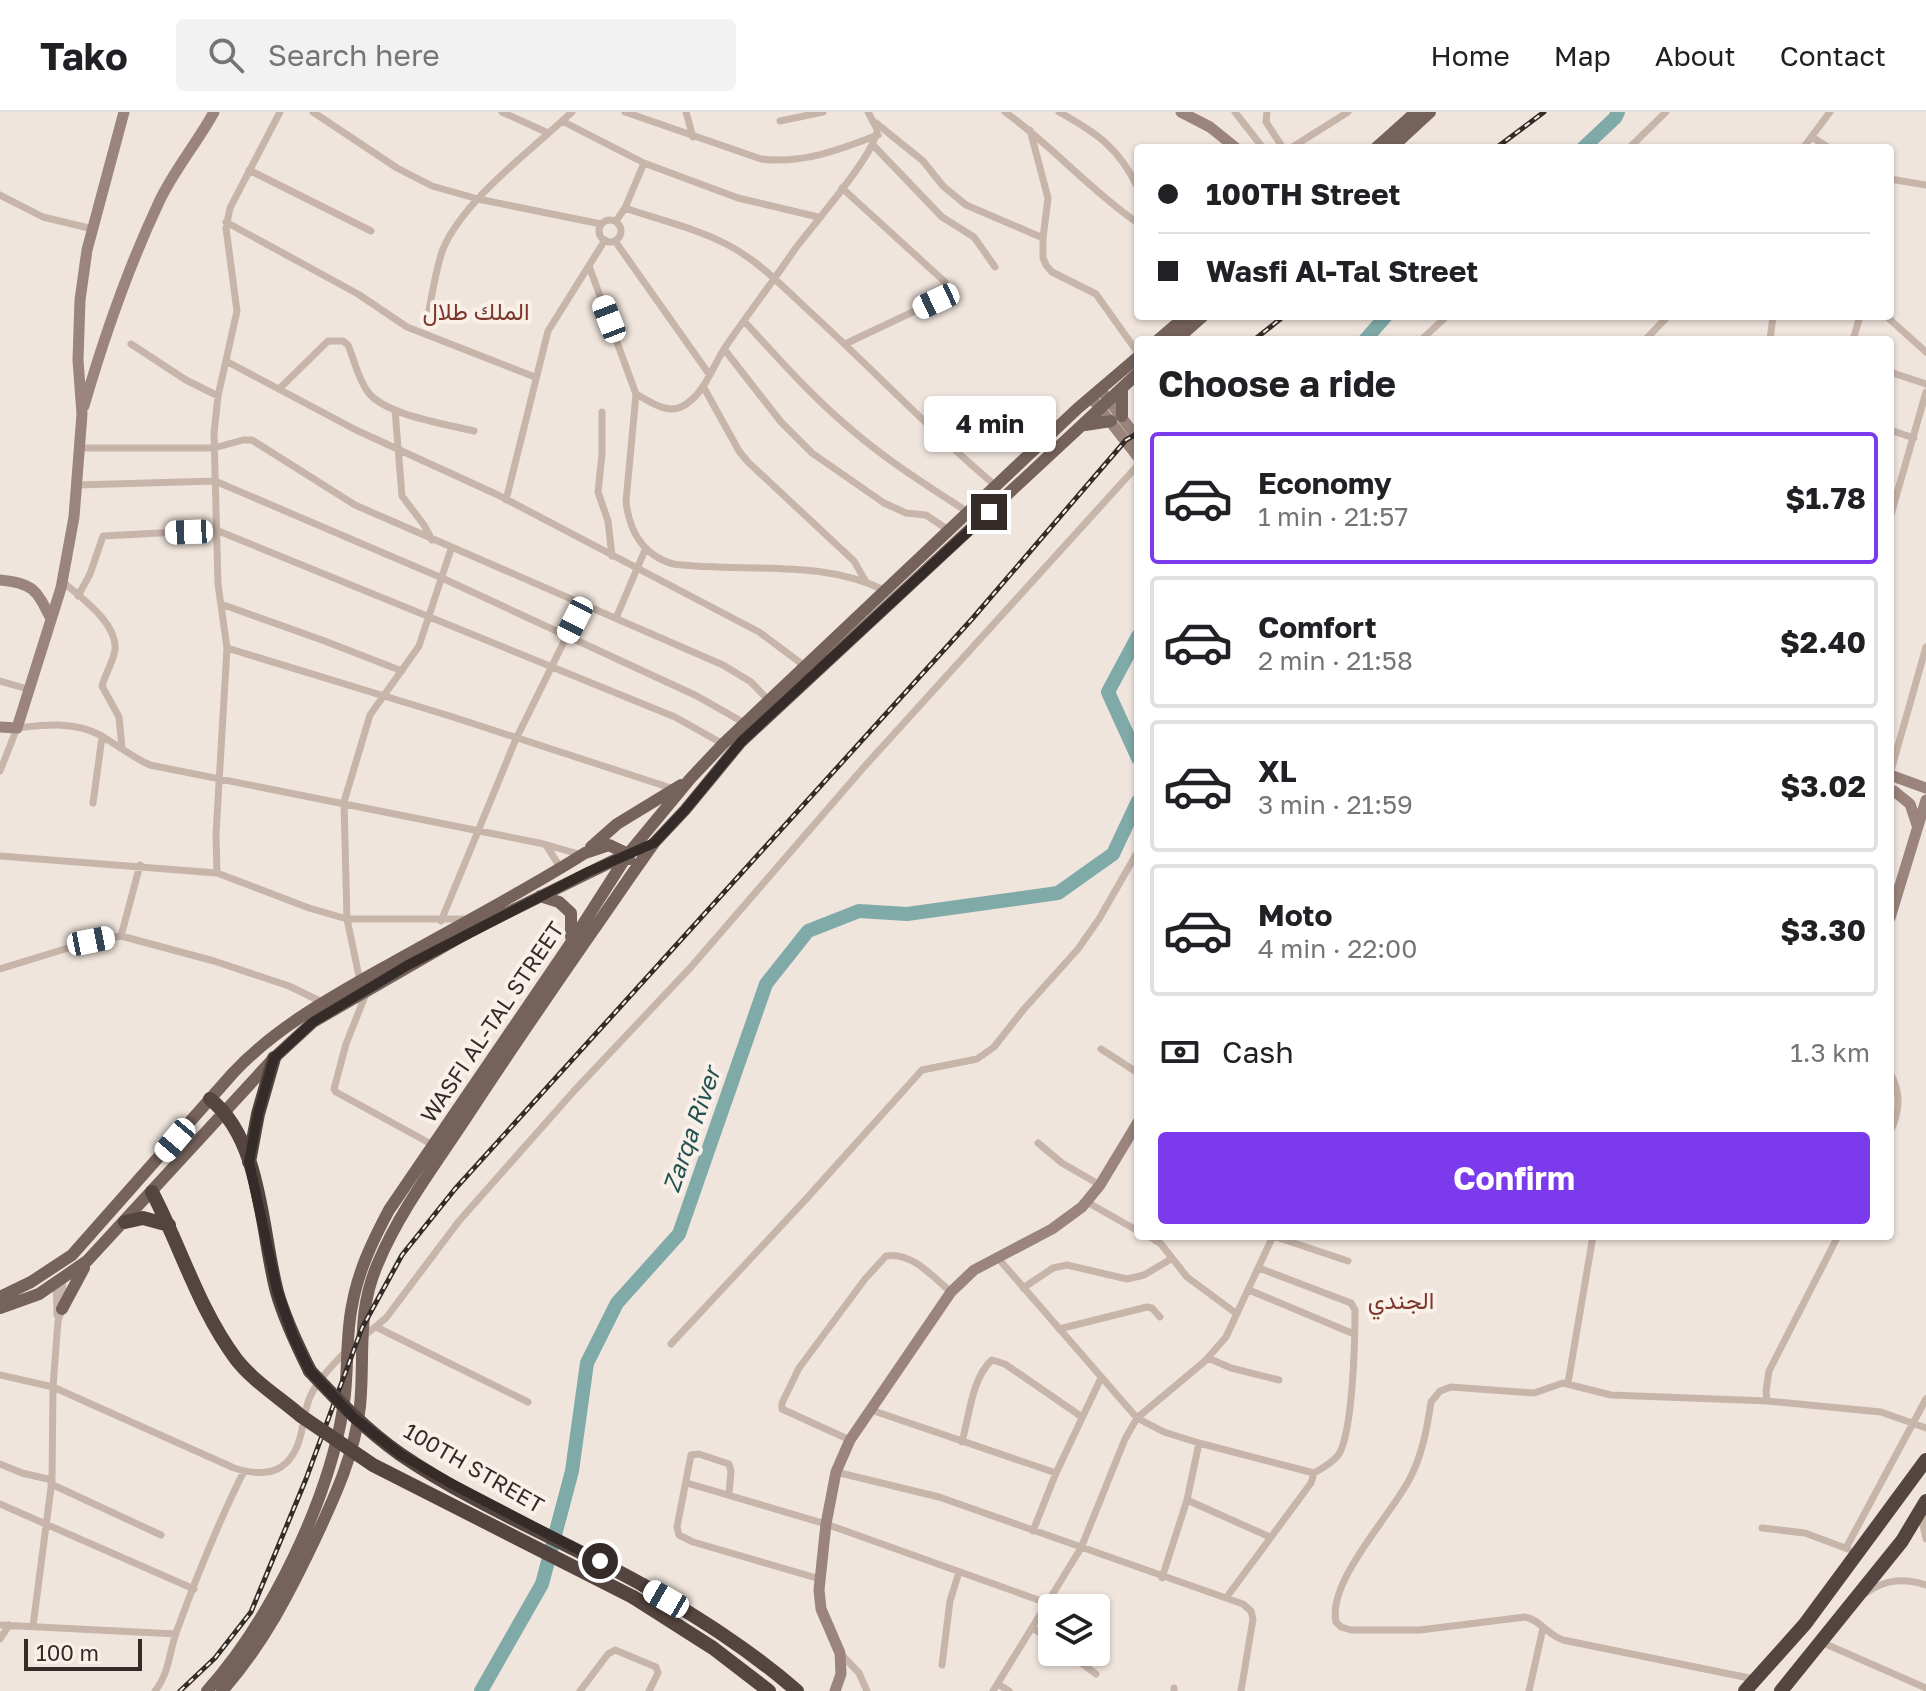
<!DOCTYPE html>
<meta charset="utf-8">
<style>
body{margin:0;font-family:"Golos Text",Vazirmatn,sans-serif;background:#f2f2f2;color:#202124;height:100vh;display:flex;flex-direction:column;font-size:30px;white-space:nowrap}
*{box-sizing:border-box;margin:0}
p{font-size:26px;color:#757577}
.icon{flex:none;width:44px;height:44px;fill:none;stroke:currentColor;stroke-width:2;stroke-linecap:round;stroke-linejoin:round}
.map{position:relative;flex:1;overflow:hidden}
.panel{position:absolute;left:1134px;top:224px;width:760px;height:904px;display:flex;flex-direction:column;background:#fff;border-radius:8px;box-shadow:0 2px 6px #0004}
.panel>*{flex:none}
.hud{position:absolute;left:1134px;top:32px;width:760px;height:176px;border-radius:8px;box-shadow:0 2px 6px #0004;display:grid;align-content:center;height:176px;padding:0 24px;background:#fff}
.controls{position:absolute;left:1038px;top:1482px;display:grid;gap:16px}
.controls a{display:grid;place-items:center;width:72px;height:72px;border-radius:8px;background:#fff;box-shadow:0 2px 6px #0004;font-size:40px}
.scale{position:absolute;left:24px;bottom:20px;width:118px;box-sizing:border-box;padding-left:8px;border:4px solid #352c29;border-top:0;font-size:22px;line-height:28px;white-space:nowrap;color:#352c29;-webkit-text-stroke:6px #f8f0e9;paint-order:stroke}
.end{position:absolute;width:36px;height:36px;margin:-18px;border:10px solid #352c29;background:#fff;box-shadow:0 0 0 4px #fff}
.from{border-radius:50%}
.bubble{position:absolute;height:56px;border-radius:8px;background:#fff;box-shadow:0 2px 6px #0004;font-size:26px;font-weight:700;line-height:56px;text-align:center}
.car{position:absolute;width:24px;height:48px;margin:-24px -12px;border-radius:10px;box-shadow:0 0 6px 2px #0007;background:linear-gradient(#fff 24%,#345 0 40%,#fff 0 76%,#345 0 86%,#fff 0)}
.hud b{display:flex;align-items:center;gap:28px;height:76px;font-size:30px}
.hud b+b{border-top:2px solid #e0e0e0}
.hud i{width:20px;height:20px;background:#202124}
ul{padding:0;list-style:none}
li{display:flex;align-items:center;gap:24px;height:132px;margin:0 16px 12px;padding:0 8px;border:4px solid #e0e0e0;border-radius:8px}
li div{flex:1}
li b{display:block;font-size:30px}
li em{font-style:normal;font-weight:700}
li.on{border-color:#7c3aed}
li>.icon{width:72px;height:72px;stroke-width:1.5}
h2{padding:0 24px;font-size:36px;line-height:96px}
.pay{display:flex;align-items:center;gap:20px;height:88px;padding:0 24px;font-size:30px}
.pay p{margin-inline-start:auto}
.action{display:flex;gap:16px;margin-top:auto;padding:16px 24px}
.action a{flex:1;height:92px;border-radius:8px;background:#7c3aed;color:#fff;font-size:32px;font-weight:700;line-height:92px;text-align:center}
header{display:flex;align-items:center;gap:48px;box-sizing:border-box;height:112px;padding:0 40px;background:#fff;border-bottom:2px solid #e0e0e0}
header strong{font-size:38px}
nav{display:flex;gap:44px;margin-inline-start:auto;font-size:28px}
.search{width:560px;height:72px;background:#f2f2f2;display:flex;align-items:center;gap:20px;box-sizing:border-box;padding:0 28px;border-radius:8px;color:#757577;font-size:30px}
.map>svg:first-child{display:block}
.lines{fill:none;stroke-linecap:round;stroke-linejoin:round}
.river{stroke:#7faaa8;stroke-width:14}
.street{stroke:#c7b5aa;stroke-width:7}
.secondary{stroke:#9a847c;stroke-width:11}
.primary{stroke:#75625b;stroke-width:12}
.highway{stroke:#554541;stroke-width:14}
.rail-casing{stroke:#352c29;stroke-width:5}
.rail{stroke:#f8f0e9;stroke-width:2;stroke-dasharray:6;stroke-linecap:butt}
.highway-bridge{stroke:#554541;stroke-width:14}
.route{stroke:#352c29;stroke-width:10}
.labels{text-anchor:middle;stroke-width:8;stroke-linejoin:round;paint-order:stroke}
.street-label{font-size:22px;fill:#352c29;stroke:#f8f0e9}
.neighbourhood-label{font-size:24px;fill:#7c362a;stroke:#f8f0e9}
.water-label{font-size:24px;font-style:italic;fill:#235251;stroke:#f8f0e9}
</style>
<header>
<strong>Tako</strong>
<div class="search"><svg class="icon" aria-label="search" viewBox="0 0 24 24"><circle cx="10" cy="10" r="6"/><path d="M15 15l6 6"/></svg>Search here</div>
<nav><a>Home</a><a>Map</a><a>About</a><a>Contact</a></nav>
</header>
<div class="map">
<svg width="1926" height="1579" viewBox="0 0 1926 1579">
<rect width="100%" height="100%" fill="#f0e5dd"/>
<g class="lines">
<path class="river" d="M1583,36l32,-30 3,-6
M1365,228l21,-24
M1138,524l-30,56 30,66
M481,1579l61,-107 30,-113 15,-108 30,-60 62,-69 87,-250 42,-53 51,-20 48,3 151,-21 55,-39 25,-53"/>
<path class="street" d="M313,0l84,56 35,18 46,13 123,25
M502,0l46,21
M625,0l136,47c42,5 78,-9 117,-24
M686,0l7,25
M1005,0c46,33 83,76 130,109l3,-1
M1059,0c38,21 60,36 79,76
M1235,0l28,36
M1267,0l-1,10 17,26
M562,9l82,42 94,35 80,19
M780,9l43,-9
M876,11l47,38 20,25 23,19 77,33
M1030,18l18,68 -5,40v20l3,7 6,7 44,22 42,59
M1812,25l17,11
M873,33l69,72 32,20 21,30
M1291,36l57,-36
M1629,36l37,-36
M1803,36l27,-36
M249,58l122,61
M1890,67l36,6
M842,76l103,94c2,9 -2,15 -9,19l-91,43
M0,83l43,22 50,12
M625,96c34,12 71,20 103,37 31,16 56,43 81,66 63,57 121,120 187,175
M599 119a11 11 0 1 1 22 0a11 11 0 1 1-22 0Z
M616,109l9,-13 19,-45
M226,110l132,72 49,33 128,50
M615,129l94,133
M589,154l47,128 -10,107c3,30 17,54 47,63 70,9 147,-6 213,27
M429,198c4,-20 7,-42 14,-61 21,-50 90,-100 129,-137
M1886,204l40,36
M744,209c35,38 69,77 109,110 36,31 77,56 116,82
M1421,228l26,-24
M1645,228l23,-24
M1770,228l3,-24
M1853,228l7,-24
M131,232l55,36 32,16
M724,237l57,73 31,31 72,50 22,10 20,2 24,16
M226,249l130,69 142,65 261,137 47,35
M1890,260l36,12
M703,274l36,65 9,11 106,99 12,21
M279,277l49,-48h15l5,4c6,14 10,34 20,47 17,23 78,32 106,39
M636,282c13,7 30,20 45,13 22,-10 31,-39 43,-58 23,-34 48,-66 71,-100 17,-23 83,-98 82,-120l-9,-17
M395,298l7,86 22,29 8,15
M602,300v42l-4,38 10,29 4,35
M1890,318l24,8
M80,336h134l29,-8h9l103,65 368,160 28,17 19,20
M78,373l137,-4 227,97 255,118 49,28
M506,388l42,-169 57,-91
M1890,406l36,-126
M62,469c18,16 56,42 53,69 -2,13 -10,24 -13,36l17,31 3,31
M78,484l12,-22 13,-38 113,-6 459,187 48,27
M221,492l101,36 80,31
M616,506l29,-68
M227,536l226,69 221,72
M0,569l28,8
M0,659l17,-43c28,-3 57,-7 83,7 17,10 32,22 50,30l394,79 38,11
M1890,662l36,-127
M93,691l9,-66
M546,733l14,22
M0,744l217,17 92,35 38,11h117
M217,761l-1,-39 11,-186 -9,-64 -4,-151 4,-37 19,-85 -11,-83 4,-20 50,-96
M441,809l75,-182 67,-136
M121,824l19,-71
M0,857l91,-28 30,-5 93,25 75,25 35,17
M360,869l-13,-62 -3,-117 26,-87 49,-69 32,-97
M367,879l-21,53 -12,45 2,3 97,53
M1101,937l37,24
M1890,961c12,20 10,39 0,59
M1038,1031l24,20 38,22
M1087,1090l51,29
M1149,1124l12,8 26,33 50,37
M1273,1124l75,25
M997,1145l140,161 27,14 35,11 115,30 -3,10 -85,115
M1259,1156l92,35 4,7c0,30 -2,120 -16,144 -6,9 -17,14 -25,19
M56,1168l1,35
M1023,1176l30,-20 14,-3 60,14 17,-4 27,-16
M1249,1178l105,44
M376,1215l152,75
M1059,1217l88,-22 5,1 8,9
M364,1224l22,-18 73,-97 115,-130 117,-124 173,-200 274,-302
M671,1232l136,-146 115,-128 55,-11 17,-12 30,-38 54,-60 21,-30 39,-68
M1208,1246l23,10 48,12
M0,1263l53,12 181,81c35,11 58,3 67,-34 3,-12 4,-26 9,-37 8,-18 23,-32 35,-45
M1568,1271l25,-147
M1767,1289l-1,-10 3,-20 69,-135
M871,1298l185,63
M850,1328l-68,-31v-6l17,-35 66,-89 21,-23c25,-5 47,21 65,36
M962,1330c7,-25 10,-65 30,-82l13,4 77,53
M0,1352l22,9 30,7
M836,1360l103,25 304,107 8,7 2,8 -12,72
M687,1371l139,41 221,79
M51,1372l110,51
M729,1381l2,-22 -2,-7 -30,-10 -8,1 -14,72 2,8 14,7 127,37
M1187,1388l83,37
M0,1392l194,85
M1924,1402l-1,11 3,14
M1762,1416l43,5 43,16
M1033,1419l23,-58 45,-95
M1846,1436l80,-149
M1162,1466l25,-78 12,-57
M1866,1481c19,-14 38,-15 60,-8
M1051,1487l14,9
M0,1513l176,9
M33,1514l19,-146 1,-93 5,-66 4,-12 1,-31
M1033,1516l19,14
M0,1527l9,-14
M1821,1530l105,46
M1066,1540l30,22
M841,1542l18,19 8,18
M942,1553l8,-64 9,-29
M1754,1567l-191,-39c-16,-5 -22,-20 -38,-23l-105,13h-69l-10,-3 -5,-5c-9,-40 55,-107 73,-142 13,-24 18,-51 22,-78l9,-11 11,-4 83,6 29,-10 48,12 156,6 114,11 45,16
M998,1572l11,7
M155,1579c14,-17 14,-38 21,-58 20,-55 42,-110 68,-162
M580,1579l28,-37 7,-4 41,17 2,6 -9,18
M993,1579l88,-143 44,-109 12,-21 68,-57 21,-24 47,-101
M1174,1579v-3
M1529,1579l14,-63"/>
<path class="secondary" d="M1181,0l29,15 26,21
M1100,277l38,50
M1091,285l47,60
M84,294c20,-69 44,-138 75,-204 15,-32 38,-59 55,-90
M0,468c34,3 37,11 51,39
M0,615l17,1 44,-140 13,-71 8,-103 -4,-54 2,-60 7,-50 37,-138
M1890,663l36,13
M1894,679l16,13 7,21
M1890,806l36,-118
M835,1579l6,-17 -1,-21 -19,-44 -2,-19 7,-66 10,-52 14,-32 101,-148 23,-22 78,-41 30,-22 18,-22 38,-63"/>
<path class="primary" d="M1376,36l40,-36
M1391,36l39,-36
M1158,228l28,-24
M1176,228l27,-24
M1122,276v28
M1085,313l26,-4
M591,735l26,-23 64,-39
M540,784l19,6 12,11v24
M0,1185l31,-15 41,-27 161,-182c42,-45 97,-75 150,-105 67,-38 137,-74 202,-115l24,-8 19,9 1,5
M0,1196l39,-14 48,-33 187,-203 39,-36 161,-93 151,-74
M62,1197l22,-41
M207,1579c63,-70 121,-189 136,-282 6,-34 2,-69 9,-103 6,-35 21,-66 37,-96l182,-267 57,-89 62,-75 33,-35 354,-335 61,-52
M222,1579c41,-46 68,-99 94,-154 20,-43 39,-84 44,-131 5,-51 -4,-93 18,-143 21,-50 54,-94 84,-139 55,-85 113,-167 170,-250l22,-31 31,-33 56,-68 397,-369"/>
<path class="highway" d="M210,987c52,41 51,133 67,193 8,28 20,53 33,79
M249,1050l9,-48 16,-56
M152,1080c29,55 46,116 84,167 16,21 44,39 65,57
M125,1110l18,-4 26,7
M643,1473c54,32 106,64 154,106
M633,1485l80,51 56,43
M1745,1579l60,-67 121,-164
M1781,1579l121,-150 24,-40"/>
<g class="rail-casing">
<path id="rail" d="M1496,36l48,-36
M1254,228l30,-24
M180,1579l35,-33 36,-46 55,-133 56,-151 40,-73 53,-66 517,-570 154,-179 12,-7"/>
</g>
<use href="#rail" class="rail"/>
<path class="highway-bridge" d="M310,1259c28,30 56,59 90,83 76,52 163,86 243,131
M301,1304l72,49 260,132"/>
</g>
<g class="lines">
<path class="route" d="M600,1449l-150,-78 -50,-29 -46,-36 -44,-47 -17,-35 -16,-46 -28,-128 9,-48 16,-56 39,-36 95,-57 180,-93 66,-29 31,-33 56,-68 248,-230"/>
</g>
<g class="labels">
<g class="street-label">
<text transform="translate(492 910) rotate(-56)" y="8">WASFI AL-TAL STREET</text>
<text transform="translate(474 1356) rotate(30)" y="8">100TH STREET</text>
</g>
<g class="neighbourhood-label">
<text x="476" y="208">الملك طلال</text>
<text x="1401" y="1197">الجندي</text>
</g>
<g class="water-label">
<text transform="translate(692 1018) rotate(-71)" y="8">Zarqa River</text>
</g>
</g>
</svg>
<div class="controls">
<a><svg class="icon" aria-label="layers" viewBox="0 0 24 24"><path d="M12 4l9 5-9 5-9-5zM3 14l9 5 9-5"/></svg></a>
</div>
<div class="scale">100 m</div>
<i class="end from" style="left:600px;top:1449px"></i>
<i class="end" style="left:989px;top:400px"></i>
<div class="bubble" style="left:924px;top:284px;width:132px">4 min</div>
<i class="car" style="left:936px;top:189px;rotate:245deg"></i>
<i class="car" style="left:609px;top:207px;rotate:339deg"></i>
<i class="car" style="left:189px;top:420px;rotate:268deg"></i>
<i class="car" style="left:575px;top:508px;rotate:207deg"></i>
<i class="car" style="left:91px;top:829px;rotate:79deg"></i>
<i class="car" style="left:175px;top:1028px;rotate:220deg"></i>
<i class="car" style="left:666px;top:1487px;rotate:300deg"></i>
<div class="hud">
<b><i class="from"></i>100TH Street</b>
<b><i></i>Wasfi Al-Tal Street</b>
</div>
<section class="panel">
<h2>Choose a ride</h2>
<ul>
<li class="on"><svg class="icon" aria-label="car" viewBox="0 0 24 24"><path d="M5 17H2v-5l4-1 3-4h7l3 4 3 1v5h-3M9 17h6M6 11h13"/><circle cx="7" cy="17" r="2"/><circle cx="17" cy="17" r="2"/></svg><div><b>Economy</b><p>1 min · 21:57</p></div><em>$1.78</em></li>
<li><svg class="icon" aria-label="car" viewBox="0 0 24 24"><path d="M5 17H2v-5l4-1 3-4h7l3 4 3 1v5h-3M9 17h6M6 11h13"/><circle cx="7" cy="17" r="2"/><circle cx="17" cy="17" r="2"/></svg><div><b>Comfort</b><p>2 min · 21:58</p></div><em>$2.40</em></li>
<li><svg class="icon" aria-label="car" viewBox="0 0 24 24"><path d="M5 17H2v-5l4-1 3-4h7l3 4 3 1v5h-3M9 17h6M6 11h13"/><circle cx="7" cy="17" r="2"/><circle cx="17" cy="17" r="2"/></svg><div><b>XL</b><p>3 min · 21:59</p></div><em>$3.02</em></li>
<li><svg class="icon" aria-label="car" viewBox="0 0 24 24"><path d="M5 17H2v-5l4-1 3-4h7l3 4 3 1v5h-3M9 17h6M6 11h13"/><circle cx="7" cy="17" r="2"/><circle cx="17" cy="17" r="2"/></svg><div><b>Moto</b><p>4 min · 22:00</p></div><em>$3.30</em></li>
</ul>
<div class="pay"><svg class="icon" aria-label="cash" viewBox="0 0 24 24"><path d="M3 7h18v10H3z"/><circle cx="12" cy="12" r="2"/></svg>Cash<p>1.3 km</p></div>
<div class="action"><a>Confirm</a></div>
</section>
</div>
